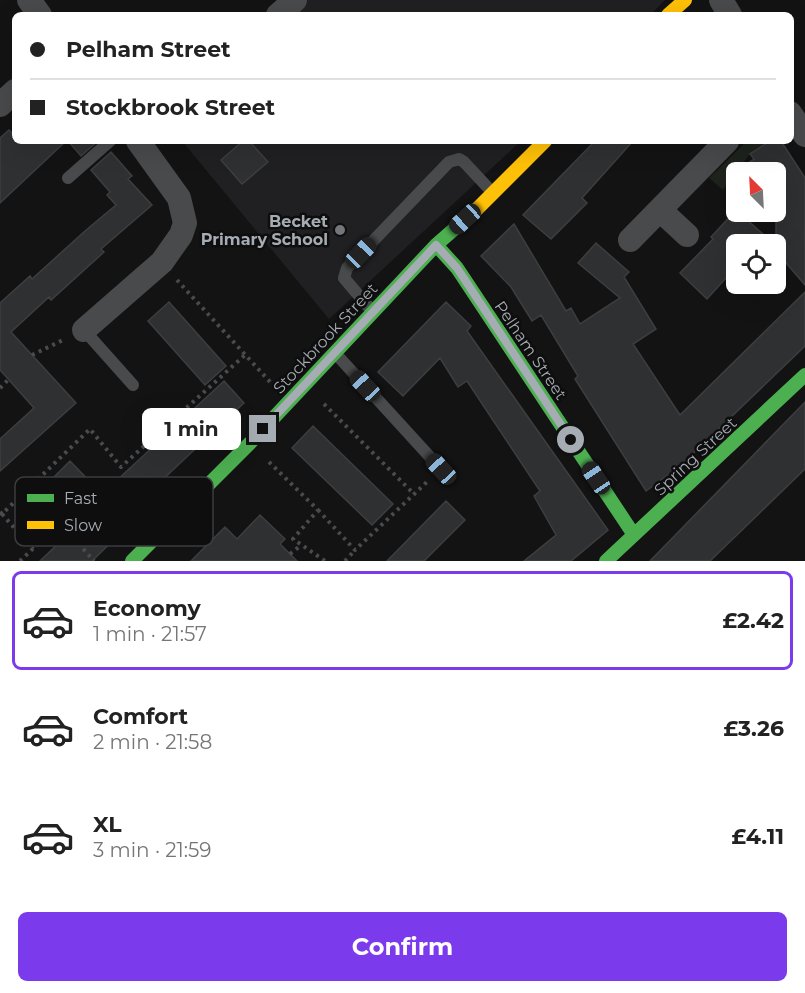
<!DOCTYPE html>
<meta charset="utf-8">
<style>
body{margin:0;font-family:Montserrat,sans-serif;background:#f6f6f6;color:#222;height:100vh;display:flex;flex-direction:column;font-size:22px;white-space:nowrap}
*{box-sizing:border-box;margin:0}
p{font-size:20px;color:#767676}
.icon{flex:none;width:33px;height:33px;fill:none;stroke:currentColor;stroke-width:2;stroke-linecap:round;stroke-linejoin:round}
.map{position:relative;height:561px;overflow:hidden}
.sheet{display:flex;flex-direction:column;background:#fff;flex:1}
.sheet>*{flex:none}
.guide{position:absolute;left:12px;top:12px;width:782px;height:132px;border-radius:9px;box-shadow:0 6px 24px #0002;display:grid;align-content:center;height:132px;padding:0 18px;background:#fff}
.needle{width:39px;rotate:336deg}
.tools{position:absolute;left:726px;top:162px;display:grid;gap:12px}
.tools a{display:grid;place-items:center;width:60px;height:60px;border-radius:9px;background:#fff;box-shadow:0 6px 24px #0002;font-size:30px}
.end{position:absolute;width:27px;height:27px;margin:-14px;border:8px solid #a6acb3;background:#111;box-shadow:0 0 0 3px #111}
.from{border-radius:50%}
.bubble{position:absolute;height:42px;border-radius:9px;background:#fff;box-shadow:0 6px 24px #0002;font-size:20px;font-weight:700;line-height:42px;text-align:center}
.car{position:absolute;width:18px;height:36px;margin:-18px -9px;border-radius:8px;box-shadow:0 0 4px 2px #0007;background:linear-gradient(#222 24%,#8ab4d8 0 40%,#222 0 76%,#8ab4d8 0 86%,#222 0)}
.guide b{display:flex;align-items:center;gap:21px;height:57px;font-size:22px}
.guide b+b{border-top:2px solid #e0e0e0}
.guide i{width:15px;height:15px;background:#222}
ul{padding:10px 0 0;list-style:none}
li{display:flex;align-items:center;gap:18px;height:99px;margin:0 12px 9px;padding:0 6px;border:3px solid transparent;border-radius:9px}
li div{flex:1}
li b{display:block;font-size:22px}
li em{font-style:normal;font-weight:700}
li.current{border-color:#7c3aed}
li>.icon{width:54px;height:54px;stroke-width:1.5}
.cta{display:flex;gap:12px;margin-top:auto;padding:12px 18px}
.cta a{flex:1;height:69px;border-radius:9px;background:#7c3aed;color:#fff;font-size:24px;font-weight:700;line-height:69px;text-align:center}
.map>svg:first-child{display:block}
.built{fill:#202022}
.green{fill:#1e231e}
.building{fill:#2f3031;stroke:#3c3e40;stroke-width:1.5}
.lines{fill:none;stroke-linecap:round;stroke-linejoin:round}
.path{stroke:#494b4d;stroke-width:4;stroke-dasharray:3 4.5;stroke-linecap:butt}
.lane{stroke:#484a4c;stroke-width:12}
.street{stroke:#484a4c;stroke-width:24}
.fast{stroke:#4caf50;stroke-width:14}
.slow{stroke:#ffc107;stroke-width:14}
.route{stroke:#a6acb3;stroke-width:8}
.poi-dot{fill:#73767b;stroke:#0e0e0f;stroke-width:2}
.labels{text-anchor:middle;stroke-width:5;stroke-linejoin:round;paint-order:stroke}
.poi-label{font-size:16px;font-weight:bold;fill:#a6acb3;stroke:#0e0e0f;text-anchor:end}
.street-label{font-size:16px;fill:#a6acb3;stroke:#0e0e0f}
.key{fill:#0e0e0f;stroke:#3c3d40;stroke-width:1.5}
.key-label{font-size:16px;fill:#a6acb3}
</style>
<div class="map">
<svg width="805" height="561" viewBox="0 0 805 561">
<rect width="100%" height="100%" fill="#131314"/>
<path class="built" d="M287,0h378l-15,15h-380z
M182,141h339l-192,178z"/>
<path class="green" d="M747,141h23l-20,13 -27,36 -14,-12z"/>
<path class="building" d="M9,130l6,6v5h51l-66,62v-65z
M68,141h30l-17,15z
M243,141h6l19,21 -26,22 -21,-24z
M595,141h38l-51,57 5,5 -36,36 -28,-24z
M770,141h11l24,37v107l-29,-34v-79h-41l19,-13 -4,-5z
M111,152l21,24 -4,3 24,26 -51,44 3,3 -53,48 -2,-3 -38,35 65,71 -76,68v-32l34,-31 -34,-38v-67l30,-27 2,3 53,-48 31,-26 -9,-10 3,-3 -19,-22z
M736,210l38,34h-38v23l-29,32 -27,-26 33,-34 -2,-2z
M514,224l52,87 5,-3 9,16 40,-26 -42,-35 18,-20 33,29 -5,5 32,52 -23,15 47,71 125,-123v54l-125,120 -34,25 -71,-112 3,-3 -37,-61 -9,6 -21,-34 -30,-31z
M169,302l57,64 -21,19 -57,-64z
M446,302l25,24 -4,5 141,199 -37,31h-47l32,-26 -22,-39 6,-5 -73,-110 -9,6 -18,-29 -37,38 -25,-24z
M224,381l20,22 -120,113 6,8 -38,37h-52l44,-42 -36,-36 22,-22 32,33z
M805,402v67l-95,92h-60z
M313,426l80,78 -21,21 -80,-77z
M446,501l19,19 -41,41h-37z
M260,515l25,24 -5,5 17,17h-106l34,-34 12,12z"/>
<g class="lines">
<path class="path" d="M177,280l94,103
M32,355l33,-16
M0,388l8,-8
M324,404l90,90
M269,462l49,48 -25,29 32,22
M29,487l31,36
M318,510l37,40 74,-70
M0,512l2,2 88,-85 31,38 124,-112
M2,514l31,35
M290,554l10,-8
M20,561l40,-38 34,38
M345,561l10,-11"/>
<path class="lane" d="M68,178l42,-37
M372,311l-28,-33 3,-10 102,-106 10,-3 5,3 28,30
M84,330l49,55
M336,354l105,115"/>
<path class="street" d="M29,0l11,15
M721,0l9,15
M278,15l17,-15
M0,105l15,-14
M790,113l15,22
M660,210l27,25
M630,240l97,-99
M84,330l78,-68 19,-27 4,-12 -6,-25 -41,-57"/>
<path class="fast" d="M436,245l21,23 177,267
M132,561l118,-118 186,-198 41,-36
M606,561l199,-186"/>
<path class="slow" d="M668,15l17,-15
M477,209l68,-68"/>
</g>
<g class="lines">
<path class="route" d="M263,429l173,-184 21,23 114,172"/>
</g>
<circle class="poi-dot" cx="340" cy="230" r="6"/>
<g class="labels">
<g class="poi-label">
<text x="328" y="227">Becket<tspan x="328" dy="18">Primary School</tspan></text>
</g>
<g class="street-label">
<text transform="translate(325 338) rotate(-47)" y="6">Stockbrook Street</text>
<text transform="translate(531 350) rotate(56)" y="6">Pelham Street</text>
<text transform="translate(695 456) rotate(-43)" y="6">Spring Street</text>
</g>
</g>
<rect x="15" y="477" width="198" height="69" rx="9" class="key"/>
<rect x="27" y="494" width="27" height="8" fill="#4caf50"/>
<rect x="27" y="521" width="27" height="8" fill="#ffc107"/>
<g class="key-label">
<text x="64" y="504">Fast</text>
<text x="64" y="531">Slow</text>
</g>
</svg>
<div class="tools">
<a><svg class="needle" viewBox="-14 -14 28 28"><path d="M0-13l5 13h-10z" fill="#e53935"/><path d="M0 13l5-13h-10z" fill="#767676"/></svg></a>
<a><svg class="icon" aria-label="locate" viewBox="0 0 24 24"><circle cx="12" cy="12" r="6"/><path d="M12 2v4M12 18v4M2 12h4M18 12h4"/></svg></a>
</div>
<i class="end from" style="left:571px;top:440px"></i>
<i class="end" style="left:263px;top:429px"></i>
<div class="bubble" style="left:142px;top:408px;width:99px">1 min</div>
<i class="car" style="left:465px;top:219px;rotate:228deg"></i>
<i class="car" style="left:361px;top:253px;rotate:44deg"></i>
<i class="car" style="left:365px;top:386px;rotate:317deg"></i>
<i class="car" style="left:441px;top:469px;rotate:317deg"></i>
<i class="car" style="left:596px;top:478px;rotate:326deg"></i>
<div class="guide">
<b><i class="from"></i>Pelham Street</b>
<b><i></i>Stockbrook Street</b>
</div>
</div>
<section class="sheet">
<ul>
<li class="current"><svg class="icon" aria-label="car" viewBox="0 0 24 24"><path d="M5 17H2v-5l4-1 3-4h7l3 4 3 1v5h-3M9 17h6M6 11h13"/><circle cx="7" cy="17" r="2"/><circle cx="17" cy="17" r="2"/></svg><div><b>Economy</b><p>1 min · 21:57</p></div><em>£2.42</em></li>
<li><svg class="icon" aria-label="car" viewBox="0 0 24 24"><path d="M5 17H2v-5l4-1 3-4h7l3 4 3 1v5h-3M9 17h6M6 11h13"/><circle cx="7" cy="17" r="2"/><circle cx="17" cy="17" r="2"/></svg><div><b>Comfort</b><p>2 min · 21:58</p></div><em>£3.26</em></li>
<li><svg class="icon" aria-label="car" viewBox="0 0 24 24"><path d="M5 17H2v-5l4-1 3-4h7l3 4 3 1v5h-3M9 17h6M6 11h13"/><circle cx="7" cy="17" r="2"/><circle cx="17" cy="17" r="2"/></svg><div><b>XL</b><p>3 min · 21:59</p></div><em>£4.11</em></li>
</ul>
<div class="cta"><a>Confirm</a></div>
</section>
